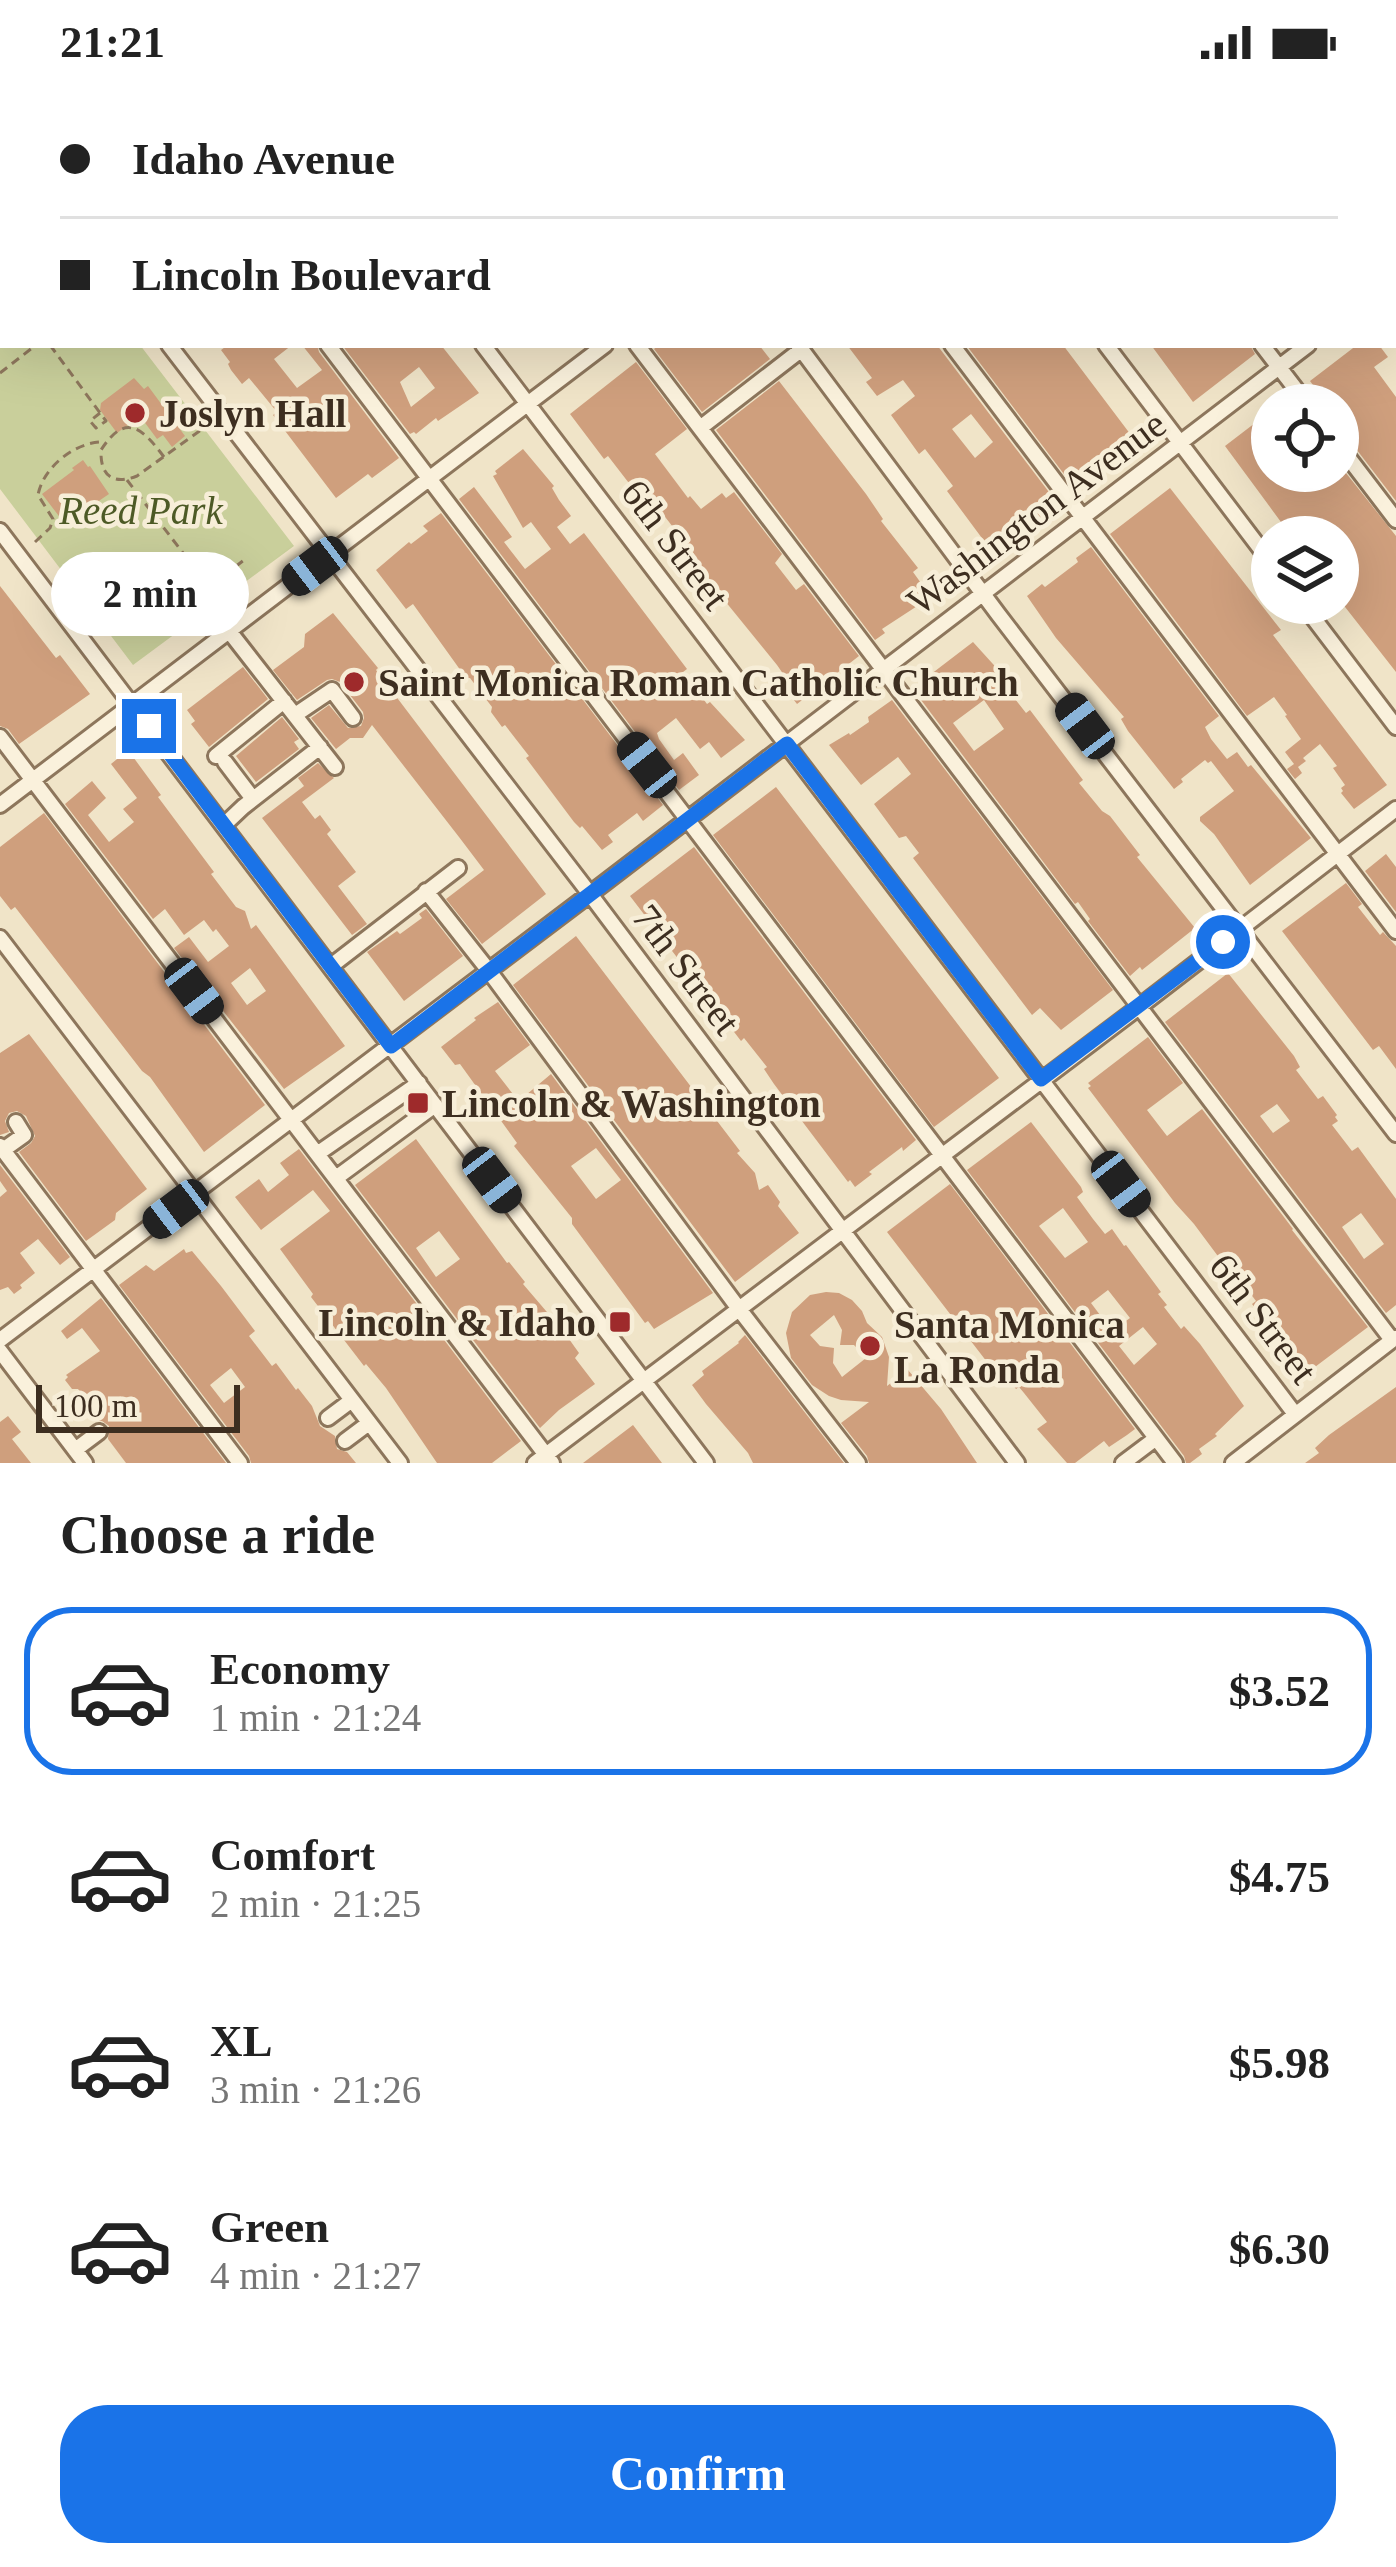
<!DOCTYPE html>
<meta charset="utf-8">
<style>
body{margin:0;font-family:"Times New Roman",serif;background:#f6f6f6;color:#222;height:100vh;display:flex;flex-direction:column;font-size:45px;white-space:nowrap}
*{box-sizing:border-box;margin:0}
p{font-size:39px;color:#767676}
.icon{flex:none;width:66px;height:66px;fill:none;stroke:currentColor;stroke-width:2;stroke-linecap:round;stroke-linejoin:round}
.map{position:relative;height:1379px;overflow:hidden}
.sheet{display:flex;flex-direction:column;background:#fff;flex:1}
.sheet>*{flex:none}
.guide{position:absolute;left:0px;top:0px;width:1398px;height:264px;box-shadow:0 12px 48px #0002;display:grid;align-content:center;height:264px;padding:0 60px;background:#fff}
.tools{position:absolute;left:1251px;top:300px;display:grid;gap:24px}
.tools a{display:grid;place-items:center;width:108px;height:108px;border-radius:50%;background:#fff;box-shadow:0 12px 48px #0002;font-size:60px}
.scale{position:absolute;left:36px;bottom:30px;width:204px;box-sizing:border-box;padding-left:12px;border:6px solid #3d2e20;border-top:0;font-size:33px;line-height:42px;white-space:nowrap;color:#3d2e20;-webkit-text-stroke:9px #f7eed8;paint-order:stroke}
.end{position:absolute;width:54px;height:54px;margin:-27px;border:15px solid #1a73e8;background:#fff;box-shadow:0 0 0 6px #fff}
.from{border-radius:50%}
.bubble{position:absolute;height:84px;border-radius:42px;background:#fff;box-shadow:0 12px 48px #0002;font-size:39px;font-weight:700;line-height:84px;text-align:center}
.car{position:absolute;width:36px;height:72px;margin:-36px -18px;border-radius:15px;box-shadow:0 0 9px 3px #0007;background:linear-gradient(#222 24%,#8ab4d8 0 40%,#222 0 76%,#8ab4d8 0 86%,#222 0)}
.guide b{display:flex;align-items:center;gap:42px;height:114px;font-size:45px}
.guide b+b{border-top:3px solid #e0e0e0}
.guide i{width:30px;height:30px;background:#222}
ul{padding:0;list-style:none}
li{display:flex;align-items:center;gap:36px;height:168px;margin:0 24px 18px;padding:0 36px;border:6px solid transparent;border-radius:48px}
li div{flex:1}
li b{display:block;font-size:45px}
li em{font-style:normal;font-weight:700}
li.current{border-color:#1a73e8}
li>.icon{width:108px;height:108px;stroke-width:1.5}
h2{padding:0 60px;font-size:54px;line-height:144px}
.button{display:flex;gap:24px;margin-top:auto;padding:24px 60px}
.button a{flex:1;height:138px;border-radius:48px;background:#1a73e8;color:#fff;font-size:48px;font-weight:700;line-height:138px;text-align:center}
.status{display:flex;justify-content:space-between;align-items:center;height:84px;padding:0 60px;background:#fff;direction:ltr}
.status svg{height:33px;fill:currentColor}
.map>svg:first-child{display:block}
.green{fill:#c9cf9b}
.building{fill:#cf9f7d;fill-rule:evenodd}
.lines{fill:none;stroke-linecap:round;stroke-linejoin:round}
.minor-casing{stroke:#8d765c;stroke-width:20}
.major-casing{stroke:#5b4430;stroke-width:22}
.path{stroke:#8d765c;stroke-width:3;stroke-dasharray:9 6;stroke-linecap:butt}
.minor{stroke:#faf1dc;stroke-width:14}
.major{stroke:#f3d9a0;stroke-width:16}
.route{stroke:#1a73e8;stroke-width:15}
.poi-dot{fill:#9e2a2b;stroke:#f7eed8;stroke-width:4.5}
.labels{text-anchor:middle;stroke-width:9;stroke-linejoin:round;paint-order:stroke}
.poi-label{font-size:39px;font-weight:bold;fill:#3d2e20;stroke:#f7eed8;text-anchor:start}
.park-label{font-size:39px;font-style:italic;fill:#4d5a26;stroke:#f7eed8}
.street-label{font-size:39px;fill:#3d2e20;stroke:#f7eed8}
</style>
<div class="status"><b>21:21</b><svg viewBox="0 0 49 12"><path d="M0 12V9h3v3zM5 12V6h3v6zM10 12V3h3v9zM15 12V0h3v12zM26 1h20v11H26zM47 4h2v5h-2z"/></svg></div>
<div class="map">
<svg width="1396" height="1379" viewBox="0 0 1396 1379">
<rect width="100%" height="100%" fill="#f0e4c8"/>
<path class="green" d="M3,214v47h137l154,201 -161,119 -133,-176v-189z"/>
<path class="building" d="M228,261h64l-18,14 23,29 25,-18 -20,-25h15l2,7 80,106 -27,20 -4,-4 -32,24 -63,-83 4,-3 -28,-34 -7,6 -11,-14 -3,-6 2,-2 -9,-12z
M342,261h99l38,48 -41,28 -2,-3 -20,16 -2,-2 -4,2zM419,283l16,21 -24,19 -11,-25z
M659,261h100l11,14 -68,53 -48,-63z
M847,261h90l121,159 -65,49 -46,-62 6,-5 -28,-37 -6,5 -28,-39 24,-19 -12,-16 -26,16 -11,-14 6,-4zM971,330l22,28 -18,16 -23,-29z
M1063,261l74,98 -61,47 -109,-144z
M1151,261h99l5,9 -62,48z
M1357,261h22l9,12 -14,10 22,30v104l-49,-64 -9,-4v-28h-10l-18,-24z
M636,278l51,67 -32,25 33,44 2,-2 11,13 21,-16 4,5 8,-6 48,62 -7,9 21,27 8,-6 55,72 -62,48 -17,-22 6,-4 -9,-13 -52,-64 -4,3 -35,-45 3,-3 -16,-23 3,-2 -24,-31 -5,4 -5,-4 -34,-44 -4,3 -34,-45z
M134,294l10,11 4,-3 37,50 -13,11 -9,-12 -6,4 -17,-23 -23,17 -17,-23 1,-7z
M779,297l87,113 17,25 -2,2 37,47 -5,4 18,25 -49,32 3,4 -10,7 -159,-210z
M1272,326v61h66v-8l58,73v136l-58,-74v-61h-46l-67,-91z
M523,365l31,37 -2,2 7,12 12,16 -14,11 13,17 14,-11 103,136 -4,3 24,32 3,-2 35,38 -24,18 -12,-16 -9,7 -24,-31 -19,15 2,6 15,21 9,-7 16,22 -20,15 -220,-291 15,-12 38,50 -8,5 21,27 26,-20 -20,-27 -8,6 -30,-52 4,-2 -2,-3z
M83,376l5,7 2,-1 19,28 -44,30 -23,-30 32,-24 -2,-2z
M1170,404l111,142 -8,5 114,150 -33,24 -13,-16 2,-2 -2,-3 4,-3 -12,-17 4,-2 -17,-22 -17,14 3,3 -8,6 4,6 -7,6 -8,-10 7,-5 -9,-12 16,-13 -16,-23 2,-1 -13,-18 -27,19 -137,-182z
M441,429l222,292 -20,16 -6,-8 -29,22 5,7 -11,8 -20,-24 -2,2 -6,-6 -48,-64 3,-2 -24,-31 -3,2 -11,-15 1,-5 -22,-29h-4l-53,-74 -7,5 -30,-39 33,-28 2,2 17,-13 -5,-5z
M1091,463l128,169 -14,11 6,12 16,20 10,-7 11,15 3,-2 60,73 -61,47 -36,-51 -14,-13v-4l34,-26 -23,-30 -3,2 -3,-3 -24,19 2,3 -9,7 -46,-58 -7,-12 3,-2 -68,-79 -29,-42 15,-12 3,3 33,-25 -2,-4z
M0,502l56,72 4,-3 30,39 -71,50 -11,-15 -8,-3z
M333,529l45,55 -2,2 170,224 -64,50 -36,-45 38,-29 -25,-33 -87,-112 -9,13h-13l-14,11 -25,-31 18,-13 19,23 13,-2 3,-8 -1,-6 -23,-30 -8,-3 -5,1 -30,20 -24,-30 31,-23 1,-13z
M973,558l29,32 2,11 22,28 4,-3 53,70 -4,3 23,28 8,5 30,39 -3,2 58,71 -53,42 -2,-3 -10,9 -42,-55 2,-2 -12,-17 -3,2 -160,-212 8,-9 -1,-2zM984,616l20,29 -30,22 -21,-28z
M243,583l25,32 -59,48 -18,-23 4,-3 -8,-11z
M892,616l221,290 -52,40 -21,-22 -8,7 -119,-157 6,-5 -13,-17 -7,2 -25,-34 37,-30 -13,-17 -37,28 -32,-40 20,-12 1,2 19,-13 -1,-5z
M282,633l17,22 -5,3 5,7 -43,33 -20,-26z
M128,666l33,45 -3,2 56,75 -3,2 25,33 9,4 6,18 5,-4 89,121 -61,43 -110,-141 15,-11 19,25 21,-16 -13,-17 -3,3 -9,-12 -20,15 -19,-26 -12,10 -88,-115 27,-23 14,17 -18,17 21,27 25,-20 -11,-13 14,-11 -26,-34zM250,884l16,23 -19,14 -16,-22z
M318,679l16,15 -32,24 13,17 5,-4 11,15 -4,4 29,38 -18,14 29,38 -15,11 -90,-117 42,-32 -6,-8z
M776,703l223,291 -65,49 -221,-292z
M44,729l221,292 -61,47 -54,-75 -8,-6 -127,-164 -4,3 -11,-14v-49z
M694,763l222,293 -13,11 -1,-4 -33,25 3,2 -17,13 -5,-7 -2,2 -74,-98 -10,-15 3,-2 -23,-29 -3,3 -111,-145z
M1386,770l10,13v45l-31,-41z
M1346,799l16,21 -4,3 22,28 3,-3 13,14v123l-17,-23 -6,4 -91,-119z
M426,825l37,47 -59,45 -37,-49 30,-21 3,3 22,-16 -3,-4z
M576,852l164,215 -3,2 18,20 4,17 9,-5 12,17 -2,4 21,27 -64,49 -222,-297z
M1228,889l66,83 6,11 -4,3 22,29 5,-3 14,19 -2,2 3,4 -6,4 20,26 6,-4 38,52v106l-10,8 -221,-291zM1277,1020l13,17 -17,12 -13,-17zM1361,1129l23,31 -20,15 -22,-32z
M498,918l32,43 -35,26 21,27 2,-2 2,4 31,-26 162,219 -59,36 -6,-8 -3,2 -73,-99v-6l-58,-72 3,-3 -57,-79 -5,1 -14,-18 35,-27 -2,-2zM596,1064l25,32 -25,19 -25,-33z
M29,950l118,155 -31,24 -1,7 -29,21 -67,-89 12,-9 4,-7 -9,-20 -9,-5 -8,2 -4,8 4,11 -9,3v-82z
M1148,953l35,46 -36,27 20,26 35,-27 91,120 -1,1 76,97 -61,46 -55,-69 4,-3 -21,-28 -3,2 -38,-51 -19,-21 -87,-115 3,-2 -3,-3z
M1031,1038l50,65 2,5 -6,5 16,22 12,15 7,-5 12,17 2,-1 35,47 -3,2 9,11 -3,2 17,22 3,-3 16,18 44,62 -29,28 2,2 -18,13 3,5 -12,9h-4l-2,-7 -217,-286zM1063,1124l25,34 -23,16 -26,-32zM1108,1206l22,28 -18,13 -21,-28zM1143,1243l14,17 -23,21 -15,-19z
M416,1055l91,124 2,-1 16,20 -2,2 41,48 15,21 -4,5 20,26 -36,26 -19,18 -185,-243zM439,1147l21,28 -24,18 -20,-29z
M299,1065l222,292 -29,22h-55l-51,-75 -20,-24 -2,2 -53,-69 2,-3 -33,-45 50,-38 -17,-21 -52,40 -26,-33 24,-18 9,13 21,-17 -9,-12z
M0,1081l70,92 -10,8 -22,-26 -18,14 15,20 -15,12 2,3 -8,6 -6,-7 -8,3v-93l7,-6 -7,-10z
M950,1100l185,245 -8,6 -18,12 -5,-6 -29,22h-8l-30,-34 10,-7 -23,-29 -5,-6 -3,2 -14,-18 -5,4 -110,-143z
M184,1165l2,4 6,-2 29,35 34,45 -6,5 23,30 4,-3 20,27 2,-2 14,18 8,20 15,10 2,13 10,3 9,11h-105l-2,-7 -130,-171 27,-20 8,6zM231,1284l14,19 -21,16 -14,-18z
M826,1208l13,1 13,7 10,11 5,12 15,14 7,20 -2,29 21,-16 33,39 36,54h-108l-2,-7 -26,-33 28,-21 -28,-2 -12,-4 -17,-11 -21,-27 -5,-25 6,-21 18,-17zM834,1231l8,15 -2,15h14l12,13 -24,19 -9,-14 1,-15 -14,-2 -10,-11z
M101,1214l125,165h-100l-18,-24 1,-13 -7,-5h-6l5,-3 -23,-29h-6l-7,-9 3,-3 -2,-2 34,-24 -18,-23 -15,11 -6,-8z
M745,1251l99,128h-91l-5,-10 -42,-49 -14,-19 12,-10 -2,-4 37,-28 -1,-1z
M1396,1303v76h-91l14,-10 -4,-5 14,-13z
M8,1332l13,16 -9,7 19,24h-31v-41z
M633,1341l29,38h-79z"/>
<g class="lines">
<g class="minor-casing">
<path id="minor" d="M129,0l3,3
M285,0l2,3
M438,0l2,3
M600,0l2,3
M755,0l2,3
M908,0l3,3
M1063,0l2,3
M1218,0l3,3
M1373,0l2,3
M457,3l4,-3
M945,3l4,-3
M1395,29l1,1
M0,37l3,4
M1395,197l1,-1
M1395,233l1,1
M169,261l421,549 427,569
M328,261l847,1118
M483,261l812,1069
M637,261l755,995
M798,261l200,269 398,520
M952,261l444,586
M1106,261l166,219
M1262,261l46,60
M700,344l102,-79
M1338,360l58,76
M0,447l706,932
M1302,519l94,124
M229,547l106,136
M295,631l37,-25 21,28
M0,653l552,726
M216,672l68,-55
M225,678l28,37
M0,721l605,-460
M224,741l19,-18 77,-60
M426,807l63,80 250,338 119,154
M0,854l400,525
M331,882l127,-98
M0,1062l240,317
M3,1066l21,-15 -8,-13
M317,1070l102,-71
M336,1094l99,-73
M0,1256l590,-446 718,-549
M0,1267l85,112
M328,1334l24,-18
M345,1357l24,-18
M75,1366l24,-18
M535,1379l604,-456 257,-198
M1123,1379l32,-24
M1233,1379l162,-125"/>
</g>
<g class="major-casing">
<path id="major" d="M226,3l4,-3
M0,175l3,-3"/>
</g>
<path class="path" d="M50,261l56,76 -10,7 -6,-7 10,-8
M0,289l36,-28
M164,373c-21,-28 -38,-46 -63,-7 -1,27 13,35 36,26l68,-49
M127,396l93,121
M35,458l15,-14 3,-9 -15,-24c5,-28 38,-54 66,-53
M212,501l32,-25"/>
<use href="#minor" class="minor"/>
<use href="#major" class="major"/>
</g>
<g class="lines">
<path class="route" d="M149,642l242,320 396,-302 254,335 182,-137"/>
</g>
<g class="poi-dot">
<circle cx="135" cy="329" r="12"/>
<circle cx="354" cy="598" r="12"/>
<rect x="406" y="1007" width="24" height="24" rx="6"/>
<rect x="608" y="1226" width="24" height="24" rx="6"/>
<circle cx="870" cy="1262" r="12"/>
</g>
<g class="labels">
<g class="poi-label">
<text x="159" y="343">Joslyn Hall</text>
<text x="378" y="612">Saint Monica Roman Catholic Church</text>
<text x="442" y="1033">Lincoln &amp; Washington</text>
<text x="596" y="1252" text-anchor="end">Lincoln &amp; Idaho</text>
<text x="894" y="1254">Santa Monica<tspan x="894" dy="45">La Ronda</tspan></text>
</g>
<g class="park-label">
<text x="141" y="440">Reed Park</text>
</g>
<g class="street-label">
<text transform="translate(1036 428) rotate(-37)" y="14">Washington Avenue</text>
<text transform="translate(676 460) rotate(53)" y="14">6th Street</text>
<text transform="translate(687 885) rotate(53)" y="14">7th Street</text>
<text transform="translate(1264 1234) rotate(53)" y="14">6th Street</text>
</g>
</g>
</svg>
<div class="tools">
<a><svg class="icon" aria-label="locate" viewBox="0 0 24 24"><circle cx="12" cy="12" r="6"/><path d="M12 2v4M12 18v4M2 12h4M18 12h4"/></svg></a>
<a><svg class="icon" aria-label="layers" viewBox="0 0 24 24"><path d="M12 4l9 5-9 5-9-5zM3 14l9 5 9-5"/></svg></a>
</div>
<div class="scale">100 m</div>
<i class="end from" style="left:1223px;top:858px"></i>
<i class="end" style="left:149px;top:642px"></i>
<div class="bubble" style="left:51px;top:468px;width:198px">2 min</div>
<i class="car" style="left:315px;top:482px;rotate:233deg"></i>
<i class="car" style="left:1085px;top:642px;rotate:323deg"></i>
<i class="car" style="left:647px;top:681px;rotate:322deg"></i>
<i class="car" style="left:194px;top:907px;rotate:143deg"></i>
<i class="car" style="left:492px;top:1096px;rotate:143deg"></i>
<i class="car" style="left:1121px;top:1100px;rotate:143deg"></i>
<i class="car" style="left:176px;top:1125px;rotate:233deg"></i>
<div class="guide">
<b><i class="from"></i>Idaho Avenue</b>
<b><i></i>Lincoln Boulevard</b>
</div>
</div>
<section class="sheet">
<h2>Choose a ride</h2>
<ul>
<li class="current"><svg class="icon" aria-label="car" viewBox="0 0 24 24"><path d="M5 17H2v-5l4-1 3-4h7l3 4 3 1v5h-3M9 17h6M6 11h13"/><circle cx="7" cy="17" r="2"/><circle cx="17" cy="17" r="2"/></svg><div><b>Economy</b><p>1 min · 21:24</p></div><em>$3.52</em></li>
<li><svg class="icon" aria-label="car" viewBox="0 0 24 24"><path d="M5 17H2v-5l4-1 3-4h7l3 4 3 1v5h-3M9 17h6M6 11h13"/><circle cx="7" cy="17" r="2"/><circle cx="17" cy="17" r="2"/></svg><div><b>Comfort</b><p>2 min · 21:25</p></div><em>$4.75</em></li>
<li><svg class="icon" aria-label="car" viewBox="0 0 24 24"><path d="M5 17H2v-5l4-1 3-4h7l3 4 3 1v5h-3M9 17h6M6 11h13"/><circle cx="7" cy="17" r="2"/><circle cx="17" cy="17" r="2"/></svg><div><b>XL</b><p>3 min · 21:26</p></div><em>$5.98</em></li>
<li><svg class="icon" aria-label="car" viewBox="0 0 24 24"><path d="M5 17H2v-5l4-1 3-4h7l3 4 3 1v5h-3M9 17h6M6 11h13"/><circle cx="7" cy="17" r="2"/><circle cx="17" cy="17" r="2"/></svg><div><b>Green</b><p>4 min · 21:27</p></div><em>$6.30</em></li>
</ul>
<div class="button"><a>Confirm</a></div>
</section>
